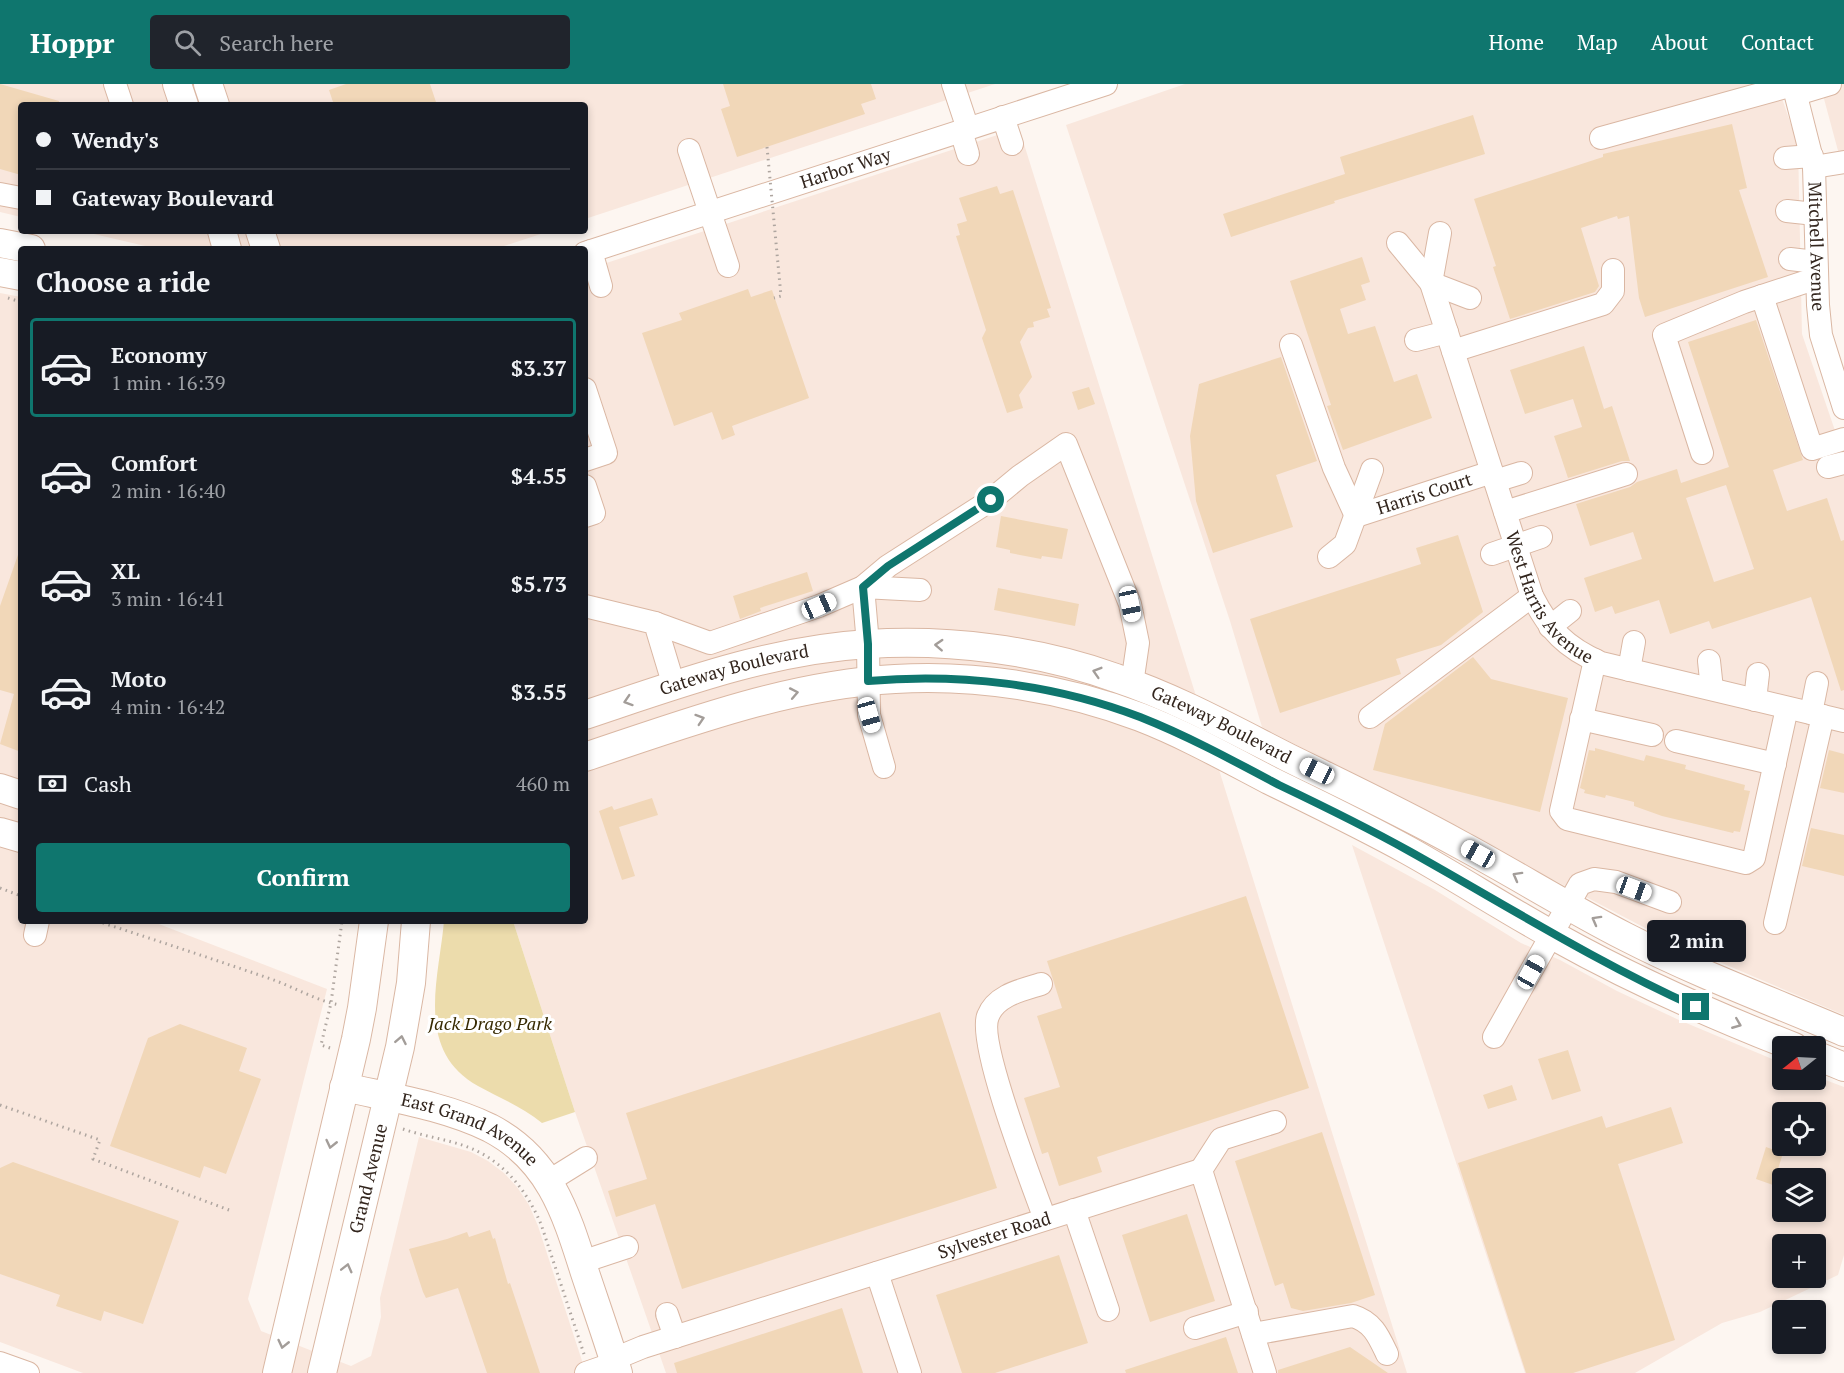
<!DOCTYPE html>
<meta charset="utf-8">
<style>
body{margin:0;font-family:"PT Serif",serif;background:#20242c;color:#f1f3f6;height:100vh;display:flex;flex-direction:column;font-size:22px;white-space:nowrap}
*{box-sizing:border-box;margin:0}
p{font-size:20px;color:#9ea1a6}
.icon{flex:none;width:33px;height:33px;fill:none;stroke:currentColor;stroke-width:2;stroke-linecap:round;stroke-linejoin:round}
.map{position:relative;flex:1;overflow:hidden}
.side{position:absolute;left:18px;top:162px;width:570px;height:678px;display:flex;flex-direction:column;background:#171b24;border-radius:6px;box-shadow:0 3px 9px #0003}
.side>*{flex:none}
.banner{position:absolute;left:18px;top:18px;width:570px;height:132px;border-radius:6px;box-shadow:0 3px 9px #0003;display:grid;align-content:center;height:132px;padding:0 18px;background:#171b24}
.needle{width:39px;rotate:252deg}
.buttons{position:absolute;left:1772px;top:952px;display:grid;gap:12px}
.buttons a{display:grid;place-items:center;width:54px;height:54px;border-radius:6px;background:#171b24;box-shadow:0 3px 9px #0003;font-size:30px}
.end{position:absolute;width:27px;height:27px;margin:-14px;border:8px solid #0f766e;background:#fff;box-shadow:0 0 0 3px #fff}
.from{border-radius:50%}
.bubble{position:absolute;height:42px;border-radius:6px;background:#171b24;box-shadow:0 3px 9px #0003;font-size:20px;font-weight:700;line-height:42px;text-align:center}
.car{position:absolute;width:18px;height:36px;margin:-18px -9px;border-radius:8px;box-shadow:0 0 4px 2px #0007;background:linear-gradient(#fff 24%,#345 0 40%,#fff 0 76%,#345 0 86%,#fff 0)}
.banner b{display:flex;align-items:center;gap:21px;height:57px;font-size:22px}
.banner b+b{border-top:2px solid #363941}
.banner i{width:15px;height:15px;background:#f1f3f6}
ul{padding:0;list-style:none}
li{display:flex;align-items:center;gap:18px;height:99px;margin:0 12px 9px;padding:0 6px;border:3px solid transparent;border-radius:6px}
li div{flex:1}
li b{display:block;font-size:22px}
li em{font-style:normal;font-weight:700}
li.on{border-color:#0f766e}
li>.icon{width:54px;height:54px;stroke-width:1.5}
h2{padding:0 18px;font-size:27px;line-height:72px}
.pay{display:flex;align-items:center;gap:15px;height:66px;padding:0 18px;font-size:22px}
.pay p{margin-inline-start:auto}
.button{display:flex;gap:12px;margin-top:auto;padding:12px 18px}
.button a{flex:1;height:69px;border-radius:6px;background:#0f766e;color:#fff;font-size:24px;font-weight:700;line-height:69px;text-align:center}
header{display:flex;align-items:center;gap:36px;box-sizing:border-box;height:84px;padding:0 30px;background:#0f766e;color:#fff}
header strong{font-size:28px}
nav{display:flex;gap:33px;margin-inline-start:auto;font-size:21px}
.search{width:420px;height:54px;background:#20242c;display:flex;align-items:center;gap:15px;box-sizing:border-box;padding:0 21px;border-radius:6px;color:#9ea1a6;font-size:22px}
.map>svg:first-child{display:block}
.built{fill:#f9e7dd;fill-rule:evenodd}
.green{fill:#ecdcac}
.building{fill:#f1d7b8;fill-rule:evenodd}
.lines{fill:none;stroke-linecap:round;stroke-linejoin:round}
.minor-casing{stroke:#dab7a3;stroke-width:24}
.major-casing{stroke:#dab7a3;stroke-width:30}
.path{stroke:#aea59f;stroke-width:3;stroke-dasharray:1.5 4.5;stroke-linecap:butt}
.minor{stroke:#fff;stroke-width:22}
.major{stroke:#fff;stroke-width:28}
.path-bridge{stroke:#aea59f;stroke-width:3;stroke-dasharray:1.5 4.5;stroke-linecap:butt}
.oneway{stroke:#a39d99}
.route{stroke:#0f766e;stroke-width:8}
.labels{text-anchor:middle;stroke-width:6;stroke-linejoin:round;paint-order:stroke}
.street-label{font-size:18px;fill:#32251d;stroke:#fff}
.park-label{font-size:18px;font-style:italic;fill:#362900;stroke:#fff}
</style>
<header>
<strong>Hoppr</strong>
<div class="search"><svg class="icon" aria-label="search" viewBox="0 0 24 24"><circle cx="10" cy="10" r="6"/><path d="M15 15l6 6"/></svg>Search here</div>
<nav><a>Home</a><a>Map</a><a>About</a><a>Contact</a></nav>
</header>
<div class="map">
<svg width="1844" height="1289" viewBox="0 0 1844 1289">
<rect width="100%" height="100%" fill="#fdf6f1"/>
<path class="built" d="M0,0h995l-410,135v-114h-564v112l-21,-5z
M1185,0h592l21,61 4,189 42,123v558l-174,-74 -408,-214 -32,-106 -164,-496z
M1820,0h24v89z
M1019,44l388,1245h-741l-91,-261 -62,-191h72v-651z
M81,147h469l-55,18h-337z
M0,209l21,4v624h130l176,68 -79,310 13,32 90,35 20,-10 10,-39 -1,-19 39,-161 52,15 17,9 16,12 13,14 12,18 9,21 48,147h-503l-83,-31z
M1352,761l83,45 86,53 39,17 57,31 62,29 103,43v17h33v-4l29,11v168l-6,20 -78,37 -38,11 -87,50h-110zM1782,1029h33v33h-33zM1782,1095h33v33h-33zM1782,1161h33v33h-33z"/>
<path class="green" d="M444,837h69l62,191 -33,11c-20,-16 -42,-25 -64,-37 -64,-36 -39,-107 -34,-165z"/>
<path class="building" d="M0,0l59,17v4h-38v70l-21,-6z
M346,0h84l7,21h-103l-5,-15z
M723,0h148l5,15 -15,5 4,10 -128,43 -16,-48 9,-3z
M1473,31l12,39 -151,47 1,2 -104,34 -8,-23 122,-40 -5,-17z
M1732,40l15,64 -8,2 29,87 -123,40 -6,-19 -10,-82 -11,3 -1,-3 -36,12 18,58 -4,6 -85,27 -17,-52 3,-1 -22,-67 129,-42v-3z
M997,102l3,8 13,-4 38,118 -4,1 3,8 -17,5 1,5 -6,1 -8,14 12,35 -13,18 4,13 -16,5 -25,-75 4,-8 -30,-94 4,-1 -3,-11 10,-3 -8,-23z
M1362,173l8,25 -9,3 5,15 -26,9 8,25 27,-8 19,56 23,-8 15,44 -89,32 -16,-44 4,-1 -41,-124z
M748,205l3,8 21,-7 37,108 -77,28 3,9 -13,5 -10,-28 -38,14 -32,-93 40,-13 -3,-7z
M1756,236l47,140 -30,10 14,41 40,-13 14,43 3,-1v150l-3,1 -30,-94 -99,32 -3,-8 -39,13 -11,-34 -44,14 -3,-8 -17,6 -11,-34 58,-19 -9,-27 -43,14 -14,-42 54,-17 7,-5 40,-13 4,14 48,-16 -41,-125zM1726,401l28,84 -40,13 -28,-84z
M1584,262l20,63 8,-3 18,55h-8l-54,17 -14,-42 28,-9 -9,-28 -48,15 -15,-44z
M1281,273l36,104 -41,14 17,52 -80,26 -17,-52 -6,-65 9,-52z
M1089,303l6,17 -17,6 -6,-18z
M1001,432l67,13 -6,30 -20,-3 -1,3 -31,-6v-3l-14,-3z
M1458,451l25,77 -42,33 -45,14 5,15 -121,39 -30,-94 171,-55 -5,-16z
M19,468h2v200l-21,-8 14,-50 -14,-4v-84z
M807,488l6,19 -53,17 1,3 -21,8 -7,-23z
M998,504l81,16 -4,22 -81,-16z
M1473,573l18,22 77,19 -28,114 -167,-42 12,-46z
M1595,664l49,13 2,-6 40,10 -1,4 60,16 -1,5 6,1 -10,41 -6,-1 -1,2 -71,-17 -28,-10v-4l-28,-7 -1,3 -21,-5 1,-3 -5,-2 9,-38 6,1z
M1829,666l15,4v39l-24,-5z
M652,714l6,17 -39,12 16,49 -13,4 -23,-69 13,-5 2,4z
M1811,744l33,7v41l-42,-10z
M1246,812l63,192 -212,69 5,15 -43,14 -11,-34 -6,2 -18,-56 36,-11 -23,-71 25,-8 -15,-47z
M940,928l57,176 -315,101 -27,-85 -39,13 -8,-26 39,-12 -21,-66z
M180,940l67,24 -8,23 22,8 -35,95 -22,-8 -4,12 -90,-32 38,-108z
M1568,966l13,41 -29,9 -14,-41z
M1512,1001l5,15 -29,9 -5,-14z
M1671,1023l12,36 -65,21 57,176 -102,33h-47l-68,-210 144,-47 4,12z
M1322,1048l53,163 -24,8 -48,8 -12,-3 -8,-25 -8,3 -40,-125z
M1766,1063l17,6 -10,32 -17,-6z
M13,1078l166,59 -36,103 -39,-13 -3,10 -45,-15 4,-11 -60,-21v-106z
M1187,1130l28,87 -65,21 -28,-87z
M490,1146l3,9 2,-1 13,46 2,-1 30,90h-53l-29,-85 -32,10 -3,-6 -14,-43 38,-10 20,-7 2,5z
M1059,1171l29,88 -93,30h-33l-26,-78z
M842,1224l21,65h-186l-3,-10z
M1226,1253l12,36h-112l-1,-3z
M1350,1263l38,26h-110v-3z"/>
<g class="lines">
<g class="minor-casing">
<g id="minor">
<path d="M115,0l7,21"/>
<path d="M953,0l15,45"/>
<path id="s1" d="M1793,0l21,83 4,138 3,30 23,73"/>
<path d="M1797,10l33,-10"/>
<path d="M1003,33l9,27"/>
<path d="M961,47l7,23"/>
<path d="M1601,54l192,-53"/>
<path d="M689,66l39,116"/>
<path d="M1785,74l27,-2"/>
<path d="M1814,83l30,-5"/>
<path d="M0,110l21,4"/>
<path d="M1787,127l28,3"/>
<path id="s2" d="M1440,149l-9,50 101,313c18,35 33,51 69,67l243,58"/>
<path d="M1398,159l33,40 39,15"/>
<path d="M591,167l10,35"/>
<path id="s3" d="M585,169l521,-169"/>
<path d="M1790,175l26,3"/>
<path d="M1762,212l50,153 32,-10"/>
<path d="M1416,256l31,-8"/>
<path d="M1291,261l43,123 22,48"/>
<path d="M1453,267l150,-47 10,-13v-21"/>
<path d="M585,305l21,64 -21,7"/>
<path d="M1702,369l-38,-118 80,-33 73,-24"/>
<path d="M1828,383l16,-4"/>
<path d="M1495,397l26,-8"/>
<path d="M585,402l9,27 -9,3"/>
<path d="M1505,428l121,-38"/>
<path id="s4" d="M1356,432l136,-44"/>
<path d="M1492,470l49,-17"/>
<path d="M1329,473l16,-13 27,-74"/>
<path d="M585,522l70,17 19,63"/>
<path d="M655,539l55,20 109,-37 44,-19 25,-21 103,-66 29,-24 46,-32 64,160 8,39 -6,41"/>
<path d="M1550,543l20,-16"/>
<path d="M1595,576l-34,151 6,8 179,44 8,-5 33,-150"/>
<path d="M1709,577l3,28"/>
<path d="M1629,586l5,-28"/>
<path d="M1755,616l3,-26"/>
<path d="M1811,629l6,-30"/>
<path d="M1370,633l162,-121"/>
<path d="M1581,635l71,16"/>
<path d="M1676,657l99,23"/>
<path d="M884,683l-15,-52 -1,-71 -5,-57 57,3"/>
<path d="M1775,839l48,-207"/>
<path d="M35,851l3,-14"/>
<path d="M1041,900c-19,6 -45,11 -53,32 -11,26 45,170 57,203"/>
<path d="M1494,953l86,-153 14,-5 22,3 54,20"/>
<path d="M1201,1086l20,-31 54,-17"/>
<path d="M549,1097l37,-23"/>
<path d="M1074,1126l34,100"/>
<path d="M582,1178l45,-15"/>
<path d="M877,1189l33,100"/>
<path d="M667,1230l8,23"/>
<path d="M1195,1244l52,-16"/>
<path d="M1253,1250l100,-18c20,6 26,21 34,38"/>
<path id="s5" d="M614,1275l29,-12 558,-177 64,203"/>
<path d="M0,1279l28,10"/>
<path d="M586,1289l29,-10"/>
</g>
</g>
<g class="major-casing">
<g id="major">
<path d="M177,0l7,21"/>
<path d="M208,0l7,21"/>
<path d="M222,147l5,18"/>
<path d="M260,147l6,18"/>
<path d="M0,159l31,6"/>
<path d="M0,188l21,4"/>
<path id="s6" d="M585,631c93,-31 184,-65 283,-71 82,-5 170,6 248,34 60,20 116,51 173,80 57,28 114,55 170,86 56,30 110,64 167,93 70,36 145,64 218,95"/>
<path d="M585,673c102,-34 202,-72 310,-78 82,-5 168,9 245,38 44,17 87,41 129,63 47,23 95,46 140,71 50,28 98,59 147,86 77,43 156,78 238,110"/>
<path d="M0,704l21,7"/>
<path d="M0,748l21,6"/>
<path d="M1815,971l29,12"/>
<path id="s7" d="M344,1003c48,11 101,19 146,41 60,31 76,85 95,145 11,33 23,67 33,100"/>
<path d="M277,1289l79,-334 6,-31 12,-87"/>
<path id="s8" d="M322,1289l78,-326 11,-64 5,-62"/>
</g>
</g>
<path class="path" d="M8,214l13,4
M0,804l21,8
M97,837c58,19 116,38 174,58 23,8 46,22 69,26
M330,964l-9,-3 10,-42 11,-82
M0,1021l100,35 -7,19 136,51
M403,1045c20,7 42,10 62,17 37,13 61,43 76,78l43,130"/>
<use href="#minor" class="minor"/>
<use href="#major" class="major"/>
<path class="path-bridge" d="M767,63l14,149 -7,2"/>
</g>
<defs><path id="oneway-chevron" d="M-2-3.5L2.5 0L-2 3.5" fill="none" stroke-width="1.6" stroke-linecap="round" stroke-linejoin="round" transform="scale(1.5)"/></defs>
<g class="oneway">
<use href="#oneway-chevron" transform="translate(939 561) rotate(-177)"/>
<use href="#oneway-chevron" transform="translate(1097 588) rotate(-163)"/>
<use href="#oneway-chevron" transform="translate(794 609) rotate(-11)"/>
<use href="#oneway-chevron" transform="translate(628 617) rotate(162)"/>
<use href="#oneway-chevron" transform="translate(700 635) rotate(-18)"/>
<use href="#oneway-chevron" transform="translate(1517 792) rotate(-151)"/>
<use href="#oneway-chevron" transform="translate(1596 836) rotate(-151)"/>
<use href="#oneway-chevron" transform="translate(1737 940) rotate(22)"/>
<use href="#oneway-chevron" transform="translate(401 956) rotate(-79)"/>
<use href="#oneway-chevron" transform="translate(331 1060) rotate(103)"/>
<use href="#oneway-chevron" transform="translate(347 1184) rotate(-76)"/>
<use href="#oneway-chevron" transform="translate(283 1260) rotate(103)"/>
</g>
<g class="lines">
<path class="route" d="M991,416l-103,66 -25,21 5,57v37c92,-8 186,3 272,36 48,19 94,44 139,68 44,21 87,42 130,66 95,53 187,111 287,156"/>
</g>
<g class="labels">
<g class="street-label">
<text dy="6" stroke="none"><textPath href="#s3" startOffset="274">Harbor Way</textPath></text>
<text dy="6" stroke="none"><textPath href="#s1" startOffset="165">Mitchell Avenue</textPath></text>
<text dy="6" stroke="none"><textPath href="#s4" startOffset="72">Harris Court</textPath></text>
<text dy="6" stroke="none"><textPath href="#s2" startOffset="390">West Harris Avenue</textPath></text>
<text dy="6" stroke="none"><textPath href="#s6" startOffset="156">Gateway Boulevard</textPath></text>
<text dy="6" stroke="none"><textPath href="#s6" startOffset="660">Gateway Boulevard</textPath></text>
<text dy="6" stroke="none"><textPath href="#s7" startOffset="134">East Grand Avenue</textPath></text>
<text dy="6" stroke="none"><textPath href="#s8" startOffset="200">Grand Avenue</textPath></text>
<text dy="6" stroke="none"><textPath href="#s5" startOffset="400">Sylvester Road</textPath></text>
</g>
<g class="park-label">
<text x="490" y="946">Jack Drago Park</text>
</g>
</g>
</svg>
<div class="buttons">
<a><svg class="needle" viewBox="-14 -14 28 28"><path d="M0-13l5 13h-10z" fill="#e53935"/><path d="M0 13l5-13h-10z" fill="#9ea1a6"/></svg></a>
<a><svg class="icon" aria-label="locate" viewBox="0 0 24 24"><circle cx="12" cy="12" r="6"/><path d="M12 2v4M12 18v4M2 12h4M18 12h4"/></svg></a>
<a><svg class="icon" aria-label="layers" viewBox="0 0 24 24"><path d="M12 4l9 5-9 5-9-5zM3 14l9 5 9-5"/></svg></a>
<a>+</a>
<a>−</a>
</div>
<i class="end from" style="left:991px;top:416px"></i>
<i class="end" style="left:1696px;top:923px"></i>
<div class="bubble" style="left:1647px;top:836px;width:99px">2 min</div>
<i class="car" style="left:1130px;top:520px;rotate:168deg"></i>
<i class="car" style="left:819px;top:522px;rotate:66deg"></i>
<i class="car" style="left:869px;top:631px;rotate:164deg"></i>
<i class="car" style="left:1317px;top:687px;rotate:296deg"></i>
<i class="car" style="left:1478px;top:770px;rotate:299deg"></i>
<i class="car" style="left:1634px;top:805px;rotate:110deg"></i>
<i class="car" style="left:1531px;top:888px;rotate:29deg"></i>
<div class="banner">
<b><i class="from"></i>Wendy's</b>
<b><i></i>Gateway Boulevard</b>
</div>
<section class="side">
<h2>Choose a ride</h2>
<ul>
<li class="on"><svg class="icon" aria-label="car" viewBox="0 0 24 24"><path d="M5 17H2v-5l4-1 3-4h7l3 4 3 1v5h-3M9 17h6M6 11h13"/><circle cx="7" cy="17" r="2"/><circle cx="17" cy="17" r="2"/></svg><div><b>Economy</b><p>1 min · 16:39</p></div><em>$3.37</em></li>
<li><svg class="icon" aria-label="car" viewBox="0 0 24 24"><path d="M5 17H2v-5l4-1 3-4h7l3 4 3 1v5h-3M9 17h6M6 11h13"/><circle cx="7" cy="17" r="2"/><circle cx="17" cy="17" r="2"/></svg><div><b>Comfort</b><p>2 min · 16:40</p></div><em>$4.55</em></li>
<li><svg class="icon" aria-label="car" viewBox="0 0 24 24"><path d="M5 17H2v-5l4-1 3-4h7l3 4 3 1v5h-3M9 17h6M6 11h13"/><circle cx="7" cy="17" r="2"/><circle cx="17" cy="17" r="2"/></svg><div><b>XL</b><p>3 min · 16:41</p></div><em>$5.73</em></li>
<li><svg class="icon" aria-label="car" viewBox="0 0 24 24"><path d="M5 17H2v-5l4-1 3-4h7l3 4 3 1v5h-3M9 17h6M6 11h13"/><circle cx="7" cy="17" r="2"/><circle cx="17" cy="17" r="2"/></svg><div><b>Moto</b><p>4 min · 16:42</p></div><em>$3.55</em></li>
</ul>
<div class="pay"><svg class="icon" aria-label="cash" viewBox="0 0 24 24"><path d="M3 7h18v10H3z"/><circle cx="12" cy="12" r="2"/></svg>Cash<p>460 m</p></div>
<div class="button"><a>Confirm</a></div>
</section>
</div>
